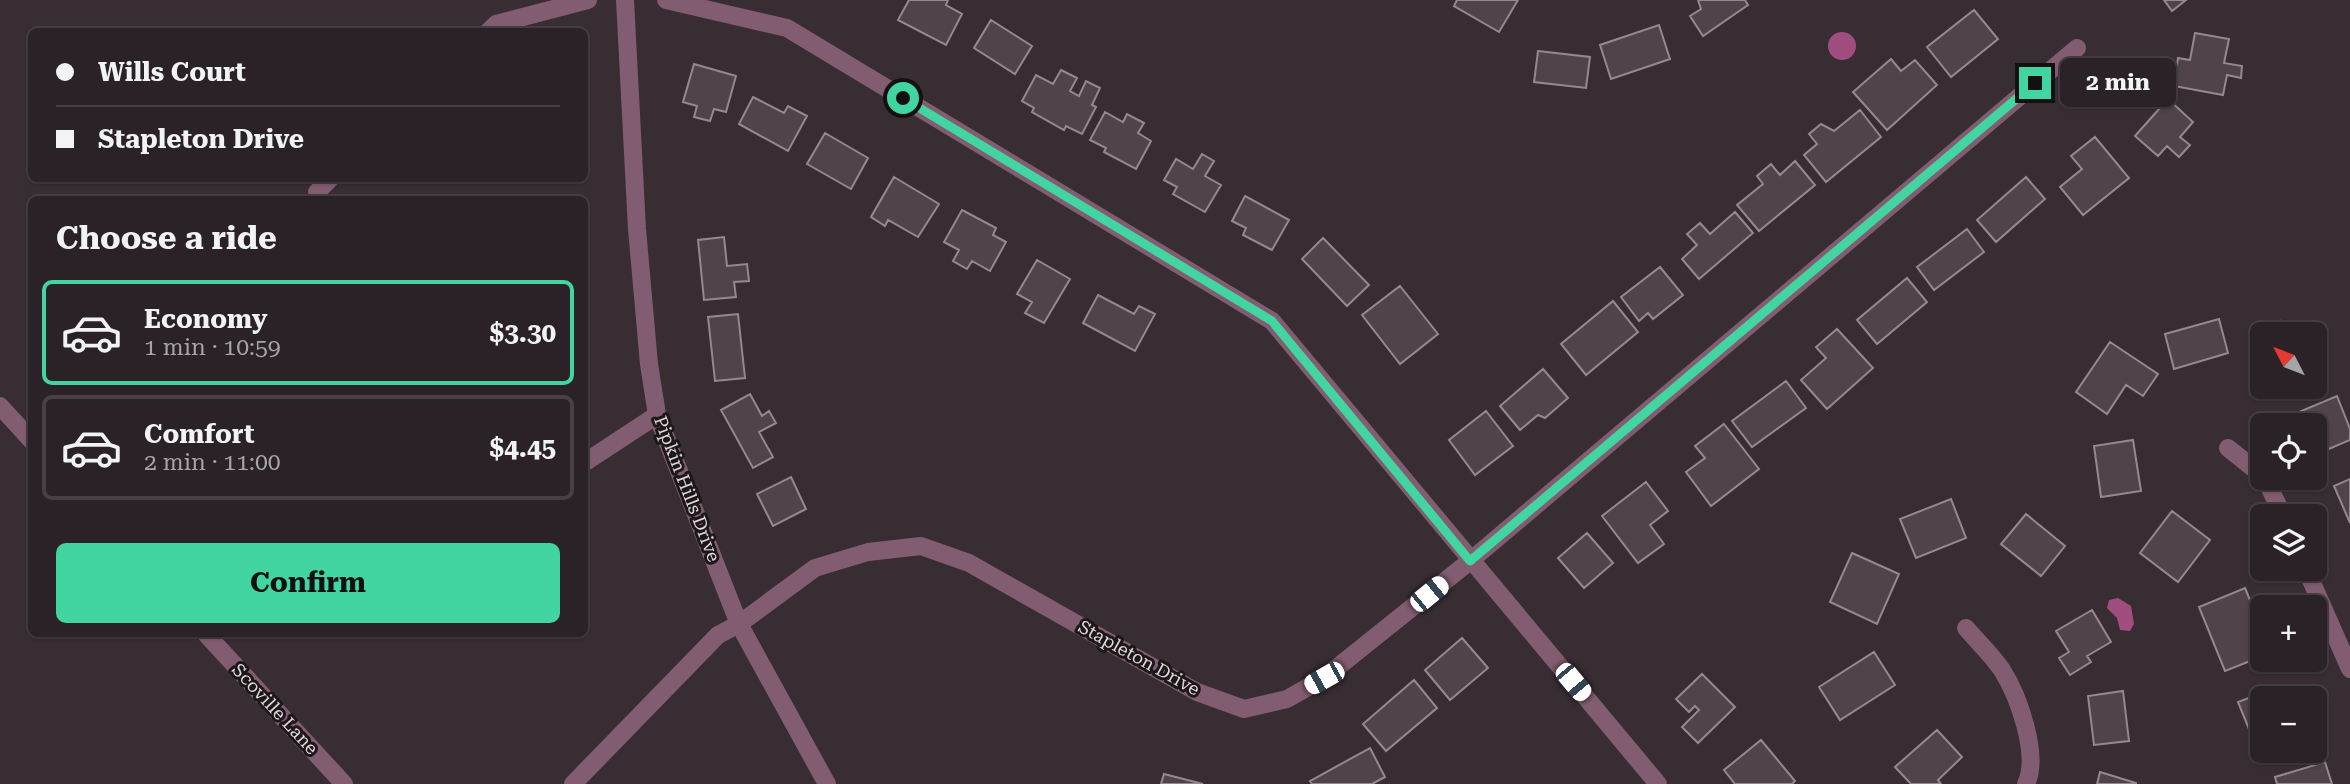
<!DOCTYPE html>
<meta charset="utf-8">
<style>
body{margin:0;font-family:"Roboto Serif",serif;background:#362f32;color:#f1f3f6;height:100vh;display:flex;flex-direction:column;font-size:26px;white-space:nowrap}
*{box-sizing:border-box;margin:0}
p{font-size:23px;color:#a5a4a7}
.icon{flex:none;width:38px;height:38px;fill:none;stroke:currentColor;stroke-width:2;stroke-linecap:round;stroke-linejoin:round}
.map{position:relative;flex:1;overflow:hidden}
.details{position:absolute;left:28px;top:196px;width:560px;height:441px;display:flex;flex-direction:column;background:#2a2226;border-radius:10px;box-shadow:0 2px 5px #0004,0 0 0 2px #463f43}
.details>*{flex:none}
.banner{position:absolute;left:28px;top:28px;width:560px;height:154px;border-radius:10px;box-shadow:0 2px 5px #0004,0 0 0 2px #463f43;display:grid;align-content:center;height:154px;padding:0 28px;background:#2a2226}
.needle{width:46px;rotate:312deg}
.controls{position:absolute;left:2250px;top:322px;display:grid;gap:14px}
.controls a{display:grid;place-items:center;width:77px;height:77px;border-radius:10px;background:#2a2226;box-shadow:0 2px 5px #0004,0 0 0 2px #463f43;font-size:35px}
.end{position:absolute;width:32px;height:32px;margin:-16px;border:9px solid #42d4a1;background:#111;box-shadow:0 0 0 4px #111}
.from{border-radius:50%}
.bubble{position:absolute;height:49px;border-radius:10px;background:#2a2226;box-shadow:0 2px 5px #0004,0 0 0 2px #463f43;font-size:23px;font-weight:700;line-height:49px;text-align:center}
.car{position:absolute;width:21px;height:42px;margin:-21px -10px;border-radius:9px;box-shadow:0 0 5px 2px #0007;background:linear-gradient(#fff 24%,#345 0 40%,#fff 0 76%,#345 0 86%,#fff 0)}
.banner b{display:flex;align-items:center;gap:24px;height:66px;font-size:26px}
.banner b+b{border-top:2px solid #463f43}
.banner i{width:18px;height:18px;background:#f1f3f6}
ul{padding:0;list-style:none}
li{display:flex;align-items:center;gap:21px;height:105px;margin:0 14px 10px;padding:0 14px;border:4px solid #463f43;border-radius:10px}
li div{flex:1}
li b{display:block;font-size:26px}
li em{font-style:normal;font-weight:700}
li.active{border-color:#42d4a1}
li>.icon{width:63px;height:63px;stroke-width:1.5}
h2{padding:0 28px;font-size:32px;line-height:84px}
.action{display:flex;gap:14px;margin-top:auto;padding:14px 28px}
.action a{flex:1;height:80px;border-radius:10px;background:#42d4a1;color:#111;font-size:28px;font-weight:700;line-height:80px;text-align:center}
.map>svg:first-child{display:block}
.water{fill:#9f4e7f}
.building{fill:#50434a;stroke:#95888f;stroke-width:2}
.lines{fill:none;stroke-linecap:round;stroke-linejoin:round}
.minor{stroke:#825d71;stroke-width:18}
.route{stroke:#42d4a1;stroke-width:9}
.labels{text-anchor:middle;stroke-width:6;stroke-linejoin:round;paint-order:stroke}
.street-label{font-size:18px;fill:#e0d8dc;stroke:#1c1719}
</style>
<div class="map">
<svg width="2350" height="784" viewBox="0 0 2350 784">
<rect width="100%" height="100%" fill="#382d33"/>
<path class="water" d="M1828 46a14 14 0 1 1 28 0a14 14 0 1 1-28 0Z
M2118,598l13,8 3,18 -4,7 -10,-1 -3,-12 -10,-10 2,-8z"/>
<path class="building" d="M909,0h39l-2,5 16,9 -16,31 -48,-25z
M1457,0h61l-19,32 -45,-26z
M1698,0h47l3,5 -45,31 -13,-20 11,-7z
M2164,0h22l-14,11z
M1974,10l24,29 -47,38 -24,-30z
M991,20l41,26 -17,28 -41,-26z
M1659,25l11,34 -59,20 -11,-34z
M2195,33l34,6 -5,24 18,3 -1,12 -14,-3 -4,20 -49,-9 4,-28 12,2z
M1538,51l52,6 -4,31 -52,-6z
M1891,59l10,12 14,-11 22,25 -50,45 -34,-38z
M694,64l42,12 -10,36 -12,-3 -4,12 -16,-4 3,-11 -14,-4z
M1061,70l16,8 -7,13 9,5 7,-15 14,7 -8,17 4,2 -14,27 -16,-8 -2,4 -32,-18 2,-4 -12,-7 14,-26 17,9z
M753,97l31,16 4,-7 19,10 -19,35 -49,-27z
M2168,99l25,23 -13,15 10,8 -11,12 -12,-11 -9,10 -23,-20z
M1860,110l21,27 -55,45 -22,-27 13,-11 -8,-10 12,-10 13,7z
M1105,112l18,10 4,-8 17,9 -6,10 13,8 -15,28 -32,-17 2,-4 -16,-8z
M825,133l43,25 -17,31 -44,-25z
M2095,137l34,41 -46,37 -23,-28 22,-18 -11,-13z
M1202,154l12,7 -9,15 16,9 -16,27 -32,-18 4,-7 -13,-7 12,-21 17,10z
M1795,161l20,24 -56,46 -22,-26 26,-21 -6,-8 14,-12 9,11z
M894,177l45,27 -21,33 -30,-17 -3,6 -14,-9z
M2026,177l19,22 -49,43 -19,-22z
M1245,196l44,24 -17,30 -29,-15 3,-7 -14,-7z
M962,210l34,18 -3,7 13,7 -16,29 -18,-10 -5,8 -14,-8 6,-11 -15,-8z
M1735,212l18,21 -54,46 -17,-20 15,-14 -10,-11 13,-11 10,11z
M1967,229l17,23 -50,38 -17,-23z
M724,237l3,29 20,-2 2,17 -15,1 2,15 -32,3 -6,-60z
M1323,238l46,47 -22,21 -45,-47z
M1037,260l33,19 -26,44 -19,-10 7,-11 -15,-8z
M1660,267l23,28 -30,24 -5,-6 -9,8 -18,-24z
M1907,278l20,24 -50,42 -20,-24z
M1400,286l38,48 -38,30 -38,-49z
M1098,295l36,19 5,-8 16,8 -20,37 -52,-28z
M1613,301l25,31 -52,43 -25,-31z
M738,314l7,64 -30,3 -7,-64z
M2219,319l9,34 -54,16 -9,-35z
M2281,321l18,13h-28z
M1837,329l36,39 -46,41 -26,-29 25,-22 -10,-11z
M2110,342l48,32 -15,22 -17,-11 -19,29 -31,-22z
M2263,346v18l-9,-6z
M1543,369l25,29 -23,20 -7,-3 -18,15 -20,-24z
M1786,381l20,27 -54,39 -20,-26z
M750,394l12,22 7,-5 7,12 -17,9 14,25 -20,11 -32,-58z
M2337,396l13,33v11l-33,14 -2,-29h-10l-6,-13z
M1486,411l27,35 -38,29 -26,-35z
M1724,424l35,45 -48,37 -25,-34 19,-14 -10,-12z
M2133,440l8,51 -40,6 -7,-51z
M791,477l15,32 -33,17 -16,-32z
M2350,479v44l-16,-37z
M1646,482l22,29 -18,14 14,19 -26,19 -36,-47z
M1951,499l15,39 -50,20 -16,-39z
M2172,511l38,29 -32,42 -38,-29z
M2026,514l39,32 -24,30 -40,-32z
M1587,533l26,30 -29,25 -26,-30z
M1852,553l47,21 -22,50 -47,-22z
M2245,588l18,44v24l-38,15 -26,-64z
M2092,610l19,32 -24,14 4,6 -21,13 -11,-17 10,-6 -13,-21z
M1462,638l26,30 -38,32 -25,-30z
M1874,652l21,33 -55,35 -21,-33z
M1702,674l33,33 -37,36 -16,-16 17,-17 -4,-4 -6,6 -13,-13z
M1414,680l23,28 -51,43 -23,-27z
M2282,685l5,13h-24v37l-10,4 -15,-37z
M2123,691l6,50 -35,4 -6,-49z
M1937,730l25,27 -24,23 3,4h-30l-16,-17z
M1761,740l34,41 -3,3h-57l-11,-14z
M1370,748l15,29 -13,7h-60l-2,-3z
M2325,762l7,22h-55l-2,-7z
M2100,772l36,11v1h-39z
M1164,774l39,10h-42z"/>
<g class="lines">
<path class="minor" d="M625,0l12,229 12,135 8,51 82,209 88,160
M666,0l121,28 485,293 386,463
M488,32l8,-8 92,-24
M317,192l14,-14
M0,406l32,35
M2228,448l35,28
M584,463l73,-48
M2265,478l18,38
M2306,569l44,100
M1966,628c12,14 26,27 36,42 16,25 38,85 24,114
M206,634l138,150
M573,784l145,-149 21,-11 76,-56 53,-16 53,-6 48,17 228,129 47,17 43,-10 37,-21 146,-117 607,-513"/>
</g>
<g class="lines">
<path class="route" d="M903,98l369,223 198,240 565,-478"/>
</g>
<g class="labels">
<g class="street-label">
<text transform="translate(687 489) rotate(69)" y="6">Pipkin Hills Drive</text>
<text transform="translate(1139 658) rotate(29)" y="6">Stapleton Drive</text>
<text transform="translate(275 709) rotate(47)" y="6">Scoville Lane</text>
</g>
</g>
</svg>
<div class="controls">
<a><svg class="needle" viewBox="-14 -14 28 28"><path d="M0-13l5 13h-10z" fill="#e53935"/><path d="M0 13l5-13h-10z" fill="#a5a4a7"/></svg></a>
<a><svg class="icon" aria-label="locate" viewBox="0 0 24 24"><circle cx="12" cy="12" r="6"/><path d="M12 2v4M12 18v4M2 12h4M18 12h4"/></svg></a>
<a><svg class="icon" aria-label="layers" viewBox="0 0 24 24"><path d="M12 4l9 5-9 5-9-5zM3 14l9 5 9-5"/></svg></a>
<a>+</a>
<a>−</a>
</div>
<i class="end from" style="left:903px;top:98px"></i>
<i class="end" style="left:2035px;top:83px"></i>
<div class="bubble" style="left:2060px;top:58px;width:116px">2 min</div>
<i class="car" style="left:1429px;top:594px;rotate:51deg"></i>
<i class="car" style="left:1324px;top:678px;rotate:241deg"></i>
<i class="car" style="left:1573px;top:682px;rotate:140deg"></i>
<div class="banner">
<b><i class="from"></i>Wills Court</b>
<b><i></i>Stapleton Drive</b>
</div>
<section class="details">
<h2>Choose a ride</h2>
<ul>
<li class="active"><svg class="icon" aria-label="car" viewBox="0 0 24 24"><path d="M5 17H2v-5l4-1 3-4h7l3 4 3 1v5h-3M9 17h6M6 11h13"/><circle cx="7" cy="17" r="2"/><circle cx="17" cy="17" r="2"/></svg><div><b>Economy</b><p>1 min · 10:59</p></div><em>$3.30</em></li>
<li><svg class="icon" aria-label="car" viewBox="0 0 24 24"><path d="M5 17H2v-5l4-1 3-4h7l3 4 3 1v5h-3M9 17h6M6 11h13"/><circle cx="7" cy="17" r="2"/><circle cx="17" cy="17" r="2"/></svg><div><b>Comfort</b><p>2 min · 11:00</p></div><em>$4.45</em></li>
</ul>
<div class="action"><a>Confirm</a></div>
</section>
</div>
